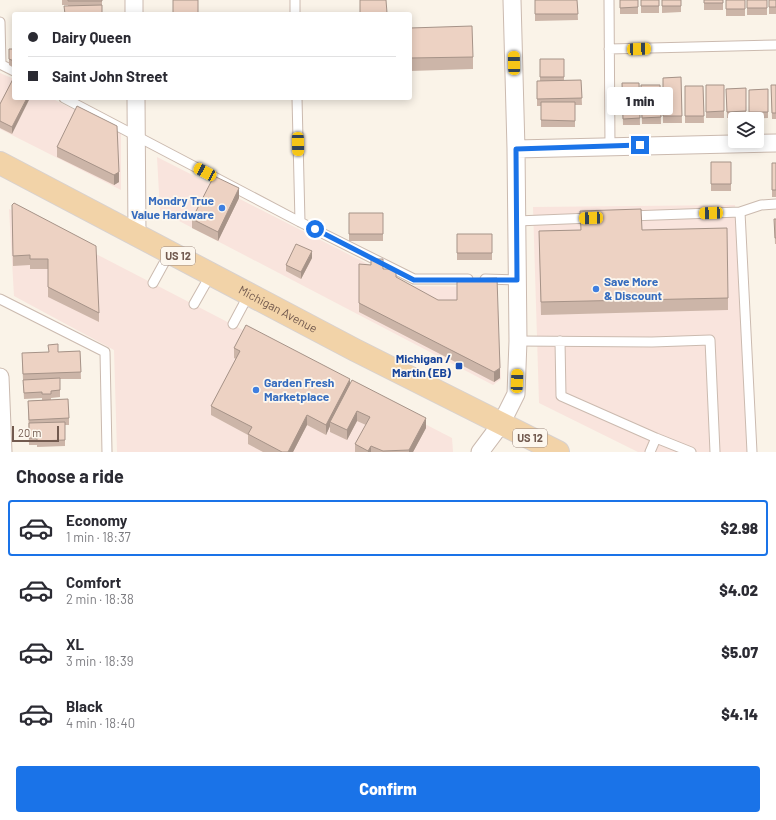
<!DOCTYPE html>
<meta charset="utf-8">
<style>
body{margin:0;font-family:Barlow,sans-serif;background:#f2f2f3;color:#2b2b33;height:100vh;display:flex;flex-direction:column;font-size:15px;white-space:nowrap}
*{box-sizing:border-box;margin:0}
p{font-size:13px;color:#7c7c81}
.icon{flex:none;width:22px;height:22px;fill:none;stroke:currentColor;stroke-width:2;stroke-linecap:round;stroke-linejoin:round}
.map{position:relative;height:452px;overflow:hidden}
.side{display:flex;flex-direction:column;background:#fff;flex:1}
.side>*{flex:none}
.banner{position:absolute;left:12px;top:12px;width:400px;height:88px;border-radius:4px;box-shadow:0 2px 10px #0003;display:grid;align-content:center;height:88px;padding:0 16px;background:#fff}
.tools{position:absolute;left:728px;top:112px;display:grid;gap:8px}
.tools a{display:grid;place-items:center;width:36px;height:36px;border-radius:4px;background:#fff;box-shadow:0 2px 10px #0003;font-size:20px}
.scale{position:absolute;left:12px;bottom:10px;width:47px;box-sizing:border-box;padding-left:4px;border:2px solid #725a4f;border-top:0;font-size:11px;line-height:14px;white-space:nowrap;color:#725a4f;-webkit-text-stroke:3px #fdf7ee;paint-order:stroke}
.end{position:absolute;width:18px;height:18px;margin:-9px;border:5px solid #1a73e8;background:#fff;box-shadow:0 0 0 2px #fff}
.from{border-radius:50%}
.bubble{position:absolute;height:28px;border-radius:4px;background:#fff;box-shadow:0 2px 10px #0003;font-size:13px;font-weight:800;line-height:28px;text-align:center}
.car{position:absolute;width:12px;height:24px;margin:-12px -6px;border-radius:5px;box-shadow:0 0 3px 1px #0007;background:linear-gradient(#f5c518 24%,#345 0 40%,#f5c518 0 76%,#345 0 86%,#f5c518 0)}
.banner b{display:flex;align-items:center;gap:14px;height:38px;font-size:15px}
.banner b+b{border-top:1px solid #e1e1e2}
.banner i{width:10px;height:10px;background:#2b2b33}
ul{padding:0;list-style:none}
li{display:flex;align-items:center;gap:12px;height:56px;margin:0 8px 6px;padding:0 8px;border:2px solid transparent;border-radius:4px}
li div{flex:1}
li b{display:block;font-size:15px}
li em{font-style:normal;font-weight:800}
li.current{border-color:#1a73e8}
li>.icon{width:36px;height:36px;stroke-width:1.5}
h2{padding:0 16px;font-size:18px;line-height:48px}
.action{display:flex;gap:8px;margin-top:auto;padding:8px 16px}
.action a{flex:1;height:46px;border-radius:4px;background:#1a73e8;color:#fff;font-size:16px;font-weight:800;line-height:46px;text-align:center}
.map>svg:first-child{display:block}
.commercial{fill:#f9e4dd}
.lines{fill:none;stroke-linecap:round;stroke-linejoin:round}
.lane-casing{stroke:#cbbaaf;stroke-width:11}
.street-casing{stroke:#cbbaaf;stroke-width:19}
.primary-casing{stroke:#d8d1ce;stroke-width:24}
.lane{stroke:#fff;stroke-width:9}
.street{stroke:#fff;stroke-width:17}
.primary{stroke:#f2d3a8;stroke-width:22}
.wall{fill:#ccb5a8}
.shaded-wall{fill:#a69388}
.building{fill:#edd2c3;stroke:#a69388}
.route{stroke:#1a73e8;stroke-width:5}
.shop-dot{fill:#3f7fe0;stroke:#fdf7ee;stroke-width:1.5}
.transit-dot{fill:#1a4fb4;stroke:#fdf7ee;stroke-width:1.5}
.labels{text-anchor:middle;stroke-width:3.5;stroke-linejoin:round;paint-order:stroke}
.shield{fill:#fdf7ee;stroke:#9c897f;stroke-width:1}
.shield-label{font-size:11px;font-weight:bold;fill:#725a4f}
.shop-label{font-size:12px;font-weight:bold;fill:#366cbe;stroke:#fdf7ee;text-anchor:start}
.street-label{font-size:12px;fill:#725a4f;stroke:#fdf7ee}
.transit-label{font-size:12px;font-weight:bold;fill:#164399;stroke:#fdf7ee;text-anchor:end}
</style>
<div class="map">
<svg width="776" height="452" viewBox="0 0 776 452">
<rect width="100%" height="100%" fill="#faf3e8"/>
<path class="commercial" d="M0,73l14,6v19h37l70,35v57l-121,-61z
M157,157l254,129 86,1 4,92 -8,6 -333,-174z
M735,205l14,247h-111l-99,-49 -6,-196z
M9,209l443,229 1,14h-336l-3,-102 -100,-54z"/>
<g class="lines">
<g class="lane-casing">
<path id="lane" d="M295,0v14
M609,0l1,146
M0,22l1,42
M609,49l167,-4
M0,64l14,7
M64,98l236,124 114,57h54
M297,98l3,124
M740,212l12,240
M630,216l110,-4 21,-7 15,-1
M517,221l74,-3
M485,279l32,1
M153,283l17,-31
M0,299l105,53 2,100
M194,304l17,-30
M233,324l16,-30
M518,341l134,1 58,-2 5,112
M560,341l1,55 95,42 35,14
M650,452l6,-14"/>
</g>
<g class="street-casing">
<path id="street" d="M134,0v14
M136,98l1,137
M516,149l260,-6
M0,377l3,75
M480,452l21,-28 15,-30 2,-53 -2,-192 -4,-149"/>
</g>
<g class="primary-casing">
<g id="primary">
<path id="s1" d="M0,163l355,187 203,102"/>
</g>
</g>
<use href="#lane" class="lane"/>
<use href="#street" class="street"/>
<use href="#primary" class="primary"/>
</g>
<path class="wall" d="M62,0h40v14l-34,-8v-1h-6z
M535,0h42l1,20 -43,1z
M620,0h18v14h-18z
M641,0h18v13h-18z
M662,0h19v12l-19,1z
M704,0h19v10h-19z
M726,0h19v16h-19z
M747,0h20v15h-20z
M769,0h7v14h-7z
M410,28l63,29v12l-63,2z
M9,49h5v19l-5,-3z
M540,59h24v22l17,-1 1,25h-7v22h-34v-21h-4v-25h3z
M681,77l1,46h-19v-45z
M13,79l-1,55 -12,-6v-24z
M622,83h17l1,42h-17z
M641,85h19l1,39h-19z
M706,85h18v33h-18z
M771,85h5v34h-4z
M685,86h18l1,37h-19z
M746,88v30h-19l-1,-29z
M768,89v29l-19,1v-29z
M117,126l2,56 -5,3 -57,-28v-10z
M711,162h20v29h-20z
M772,163h4v34h-4z
M239,198l-21,43 -26,-13v-9z
M12,205l87,108v9l-51,-25v-28h-18v-4l-17,1z
M349,213h34v28h-34z
M774,219h2v25h-1z
M642,230l86,68v12l-187,5 -2,-84z
M457,234h35v26h-35z
M312,258l-11,21 -15,-8v-6z
M359,264l24,5 13,8 104,101 -6,4 -135,-70z
M234,348l116,36 76,44 -13,24h-58v-8l11,-19 -9,-4 -10,19 -17,-8v-6l-4,9 -19,-10 -14,27h-30l-15,-8v-9l-37,-20v-9l25,-47 -2,-1z
M80,351l1,28h-21v18l-9,1v2l18,18v7h-4v21l-28,1v-2h-8l-1,-44 14,-1v-2l-18,1 -2,-39 36,-8z"/>
<path class="shaded-wall" d="M27,98h3l-18,36v-7z
M119,172v10l-5,3v-10z
M239,188v10l-21,43v-9z
M312,251v7l-11,21v-7z
M500,368v10l-6,4v-10z
M350,379v9l-20,34v4l-4,9v-10z
M357,411v10l-10,19v-10z
M307,415v10l-14,27h-5z
M426,418v10l-13,24h-4v-2z
M371,446v6h-3v-1z"/>
<path class="building" d="M68,0h34v1h-34z
M173,0h25v14h-25z
M360,0h26l1,13 -27,1z
M535,0h42l1,14h-43z
M620,0h18v7l-18,1z
M641,0h18v6h-18z
M662,0h19v6h-19z
M704,0h19v3h-19z
M726,0h19v9h-19z
M747,0h20v8h-20z
M769,0h7v7h-7z
M102,5v9h-37l-1,-8z
M406,13v1h-36z
M472,26l1,31 -63,1v-30z
M9,49h5v12l-5,-2z
M540,59h24v18h-24z
M681,77l1,39h-19v-38z
M13,79h1v19h13l-15,29 -12,-6v-17z
M581,80l1,18 -45,1v-18z
M622,83h17l1,35 -17,1z
M641,85h19l1,32 -19,1z
M706,85h18v26l-18,1z
M771,85h5v28h-4z
M685,86h18l1,30h-19z
M746,88v23l-19,1 -1,-23z
M768,89v23h-19v-22z
M541,102h34v19l-34,-1z
M77,106l40,20 2,46 -5,3 -57,-28z
M711,162h20v22h-20z
M772,163h4v27h-4z
M214,176l25,12 -21,44 -26,-13z
M14,203l82,43 3,67 -51,-26v-28h-18v-4l-17,1 -1,-51z
M641,209l1,21 85,-2 1,70 -187,4 -2,-71 42,-1 -1,-19z
M349,213h34v21h-34z
M774,219h2v19h-1z
M457,234h35v19h-35z
M296,244l16,7 -11,21 -15,-7z
M371,259h12v10h13v8l42,23h19v-21l40,-1 3,90 -6,4 -135,-69v-39l12,1z
M246,325l104,54 -24,46 -19,-10 -19,37h-6l-34,-18 4,-7 -41,-21 29,-55 -6,-3z
M58,344v8l22,-1 1,21 -58,2 -1,-21 27,-1 -1,-7z
M60,378v12l-9,1v3h-9v-2l-18,1 -1,-13z
M352,380l74,38 -17,32 -26,1 -12,-5 -3,5 -13,-7 15,-27 -13,-6 -10,19 -17,-8z
M68,399l1,19 -40,2 -1,-19z
M65,422v18l-28,1v-3h-8v-15z"/>
<g class="lines">
<path class="route" d="M315,229l99,51h103l-1,-131 124,-4"/>
</g>
<g class="shop-dot">
<circle cx="222" cy="208" r="4"/>
<circle cx="596" cy="289" r="4"/>
<circle cx="256" cy="390" r="4"/>
</g>
<rect class="transit-dot" x="455" y="362" width="8" height="8" rx="2"/>
<g class="labels">
<g class="shield">
<rect x="161" y="247" width="34" height="18" rx="3"/>
<rect x="513" y="429" width="34" height="18" rx="3"/>
</g>
<g class="shield-label">
<text x="178" y="260">US 12</text>
<text x="530" y="442">US 12</text>
</g>
<g class="shop-label">
<text x="214" y="205" text-anchor="end">Mondry True<tspan x="214" dy="14">Value Hardware</tspan></text>
<text x="604" y="286">Save More<tspan x="604" dy="14">&amp; Discount</tspan></text>
<text x="264" y="387">Garden Fresh<tspan x="264" dy="14">Marketplace</tspan></text>
</g>
<g class="street-label">
<text dy="4" stroke="none"><textPath href="#s1" startOffset="314">Michigan Avenue</textPath></text>
</g>
<g class="transit-label">
<text x="451" y="363">Michigan /<tspan x="451" dy="14">Martin (EB)</tspan></text>
</g>
</g>
</svg>
<div class="tools">
<a><svg class="icon" aria-label="layers" viewBox="0 0 24 24"><path d="M12 4l9 5-9 5-9-5zM3 14l9 5 9-5"/></svg></a>
</div>
<div class="scale">20 m</div>
<i class="end from" style="left:315px;top:229px"></i>
<i class="end" style="left:640px;top:145px"></i>
<div class="bubble" style="left:607px;top:87px;width:66px">1 min</div>
<i class="car" style="left:639px;top:49px;rotate:88deg"></i>
<i class="car" style="left:514px;top:63px;rotate:359deg"></i>
<i class="car" style="left:298px;top:144px;rotate:179deg"></i>
<i class="car" style="left:205px;top:172px;rotate:298deg"></i>
<i class="car" style="left:711px;top:213px;rotate:268deg"></i>
<i class="car" style="left:591px;top:218px;rotate:268deg"></i>
<i class="car" style="left:517px;top:381px;rotate:2deg"></i>
<div class="banner">
<b><i class="from"></i>Dairy Queen</b>
<b><i></i>Saint John Street</b>
</div>
</div>
<section class="side">
<h2>Choose a ride</h2>
<ul>
<li class="current"><svg class="icon" aria-label="car" viewBox="0 0 24 24"><path d="M5 17H2v-5l4-1 3-4h7l3 4 3 1v5h-3M9 17h6M6 11h13"/><circle cx="7" cy="17" r="2"/><circle cx="17" cy="17" r="2"/></svg><div><b>Economy</b><p>1 min · 18:37</p></div><em>$2.98</em></li>
<li><svg class="icon" aria-label="car" viewBox="0 0 24 24"><path d="M5 17H2v-5l4-1 3-4h7l3 4 3 1v5h-3M9 17h6M6 11h13"/><circle cx="7" cy="17" r="2"/><circle cx="17" cy="17" r="2"/></svg><div><b>Comfort</b><p>2 min · 18:38</p></div><em>$4.02</em></li>
<li><svg class="icon" aria-label="car" viewBox="0 0 24 24"><path d="M5 17H2v-5l4-1 3-4h7l3 4 3 1v5h-3M9 17h6M6 11h13"/><circle cx="7" cy="17" r="2"/><circle cx="17" cy="17" r="2"/></svg><div><b>XL</b><p>3 min · 18:39</p></div><em>$5.07</em></li>
<li><svg class="icon" aria-label="car" viewBox="0 0 24 24"><path d="M5 17H2v-5l4-1 3-4h7l3 4 3 1v5h-3M9 17h6M6 11h13"/><circle cx="7" cy="17" r="2"/><circle cx="17" cy="17" r="2"/></svg><div><b>Black</b><p>4 min · 18:40</p></div><em>$4.14</em></li>
</ul>
<div class="action"><a>Confirm</a></div>
</section>
